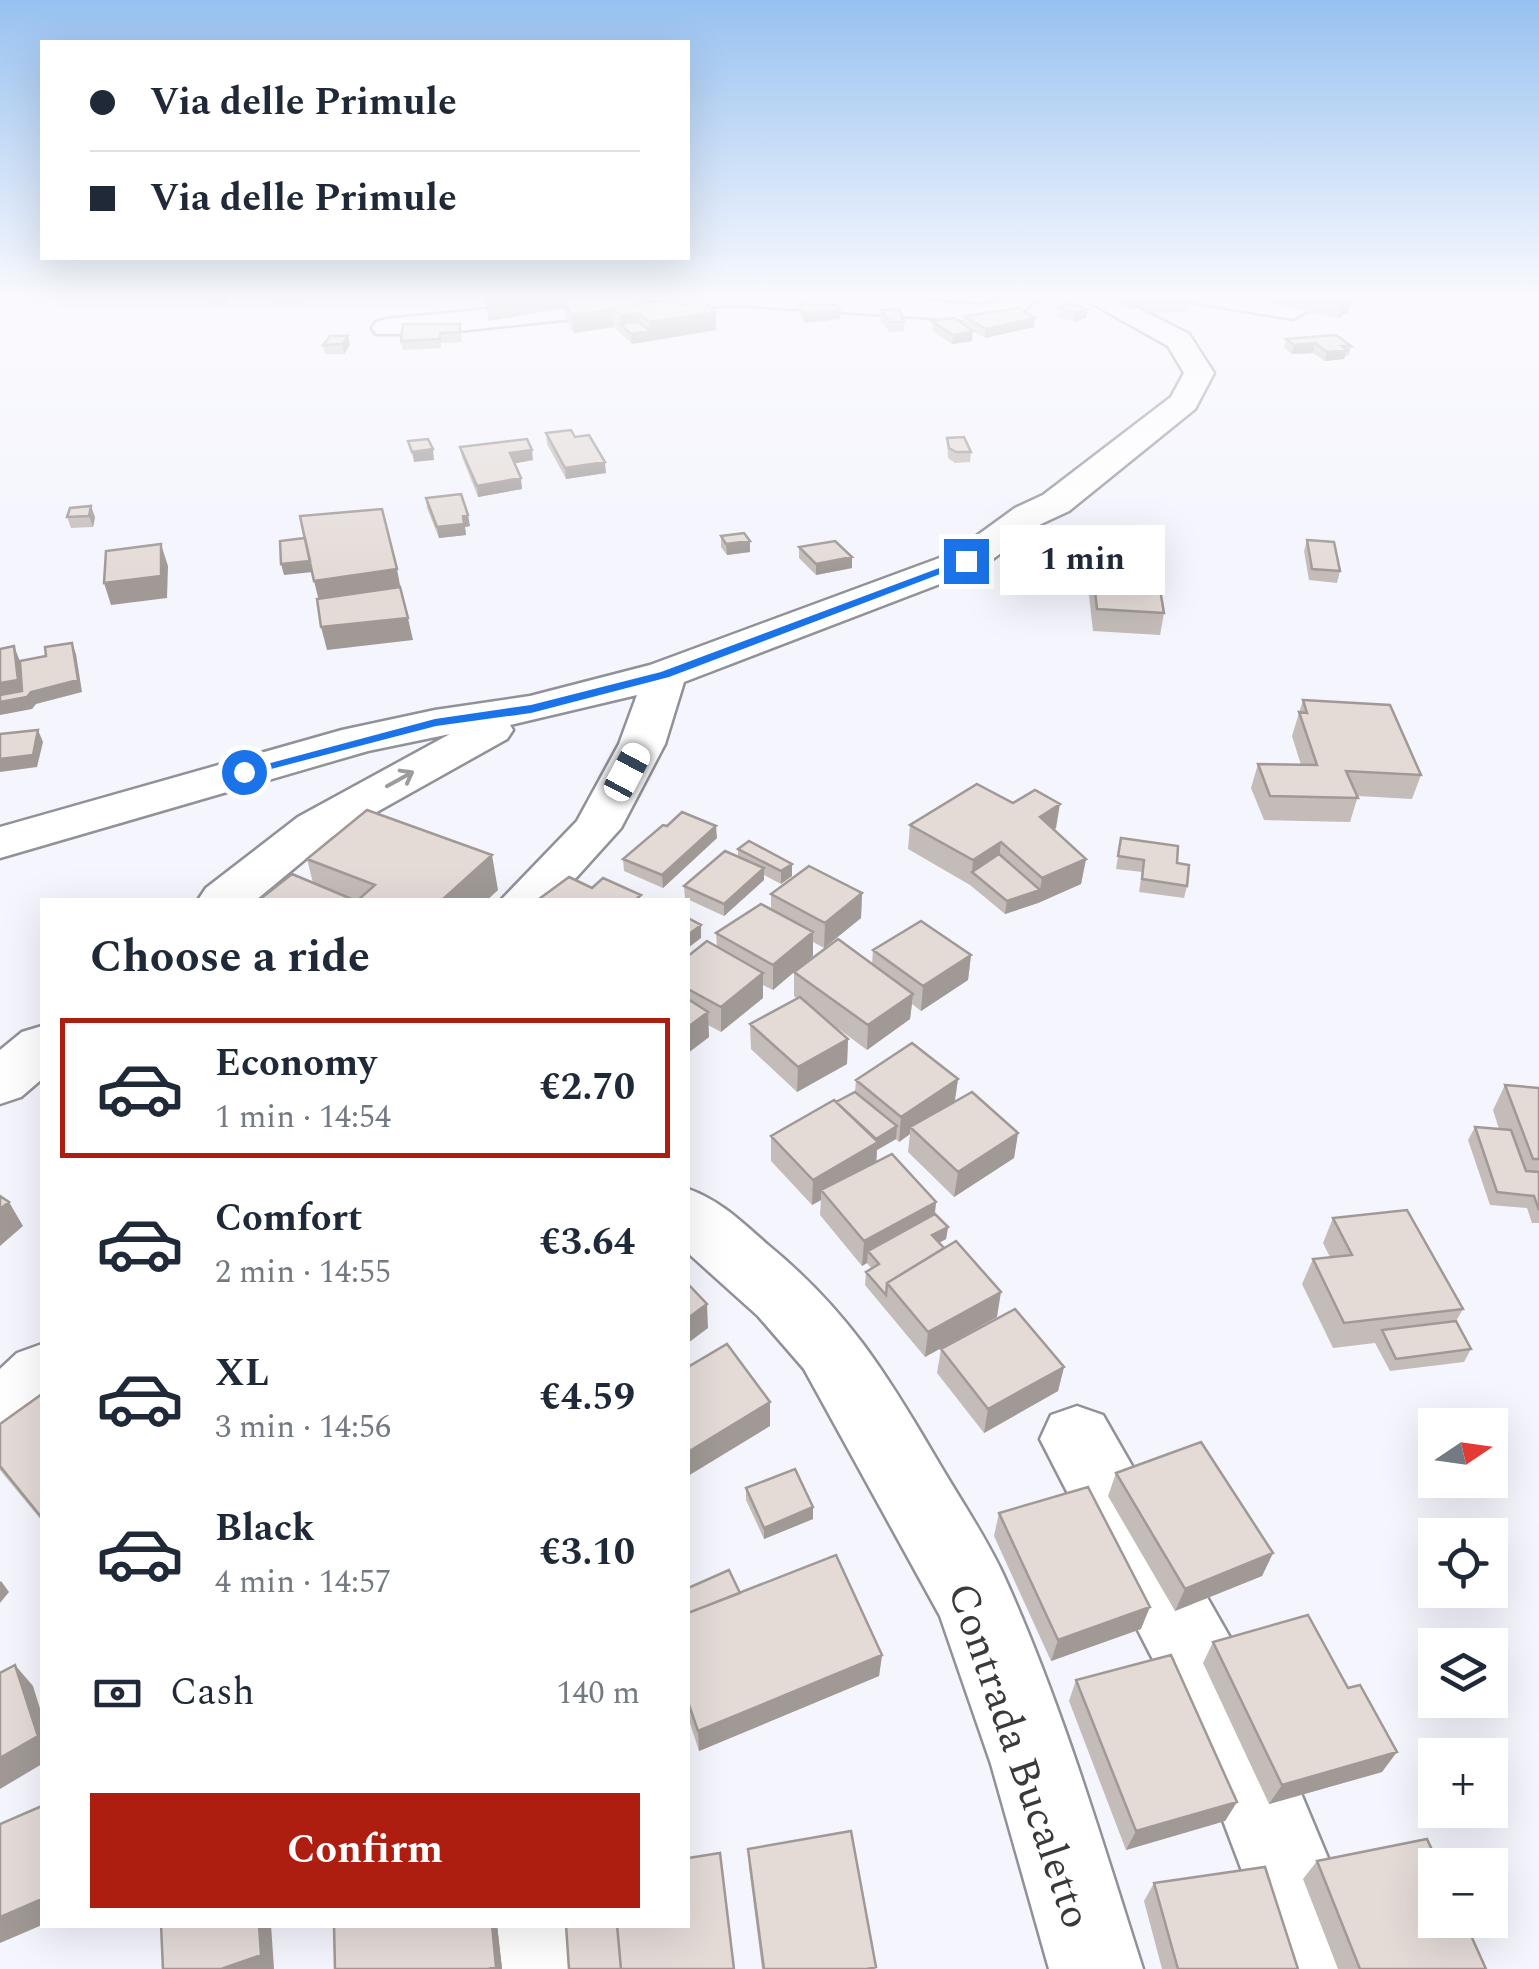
<!DOCTYPE html>
<meta charset="utf-8">
<style>
body{margin:0;font-family:Spectral,serif;background:#f6f6f7;color:#1f2937;height:100vh;display:flex;flex-direction:column;font-size:38px;white-space:nowrap}
*{box-sizing:border-box;margin:0}
p{font-size:32px;color:#747a83}
.icon{flex:none;width:55px;height:55px;fill:none;stroke:currentColor;stroke-width:2;stroke-linecap:round;stroke-linejoin:round}
.map{position:relative;flex:1;overflow:hidden}
.side{position:absolute;left:40px;top:898px;width:650px;height:1030px;display:flex;flex-direction:column;background:#fff;border-radius:0px;box-shadow:0 10px 40px #0002}
.side>*{flex:none}
.top-card{position:absolute;left:40px;top:40px;width:650px;height:220px;border-radius:0px;box-shadow:0 10px 40px #0002;display:grid;align-content:center;height:220px;padding:0 50px;background:#fff}
.needle{width:65px;rotate:77deg}
.controls{position:absolute;left:1418px;top:1408px;display:grid;gap:20px}
.controls a{display:grid;place-items:center;width:90px;height:90px;border-radius:0px;background:#fff;box-shadow:0 10px 40px #0002;font-size:50px}
.end{position:absolute;width:45px;height:45px;margin:-22px;border:12px solid #1a73e8;background:#fff;box-shadow:0 0 0 5px #fff}
.from{border-radius:50%}
.bubble{position:absolute;height:70px;border-radius:0px;background:#fff;box-shadow:0 10px 40px #0002;font-size:32px;font-weight:700;line-height:70px;text-align:center}
.car{position:absolute;width:30px;height:60px;margin:-30px -15px;border-radius:12px;box-shadow:0 0 8px 2px #0007;background:linear-gradient(#fff 24%,#345 0 40%,#fff 0 76%,#345 0 86%,#fff 0)}
.top-card b{display:flex;align-items:center;gap:35px;height:95px;font-size:38px}
.top-card b+b{border-top:2px solid #e0e1e3}
.top-card i{width:25px;height:25px;background:#1f2937}
ul{padding:0;list-style:none}
li{display:flex;align-items:center;gap:30px;height:140px;margin:0 20px 15px;padding:0 30px;border:5px solid transparent;border-radius:0px}
li div{flex:1}
li b{display:block;font-size:38px}
li em{font-style:normal;font-weight:700}
li.active{border-color:#ad1d10}
li>.icon{width:90px;height:90px;stroke-width:1.5}
h2{padding:0 50px;font-size:45px;line-height:120px}
.pay{display:flex;align-items:center;gap:25px;height:110px;padding:0 50px;font-size:38px}
.pay p{margin-inline-start:auto}
.primary-button{display:flex;gap:20px;margin-top:auto;padding:20px 50px}
.primary-button a{flex:1;height:115px;border-radius:0px;background:#ad1d10;color:#fff;font-size:40px;font-weight:700;line-height:115px;text-align:center}
.map>svg:first-child{display:block}
.lines{fill:none;stroke-linecap:round;stroke-linejoin:round}
.minor-casing{stroke:#909199;stroke-width:5}
.minor{fill:#fff;fill-rule:evenodd}
.wall{fill:#c4bcb9}
.shaded-wall{fill:#a09996}
.building{fill:#e4dbd7;stroke:#a09996;stroke-width:2.5}
.oneway{stroke:#9c9c9e}
.route{fill:#1a73e8}
.labels{text-anchor:middle;stroke-width:9;stroke-linejoin:round;paint-order:stroke}
.near-street-label{font-size:42px;fill:#3a3a3d;stroke:#fff}
</style>
<div class="map">
<svg width="1539" height="1969" viewBox="0 0 1539 1969">
<rect width="100%" height="100%" fill="#f4f5fd"/>
<g class="lines">
<g class="minor-casing">
<path id="minor" d="M635,295h217l128,10c23,-3 39,-10 62,-10l-23,20 -39,6 -244,-16 -88,6 -218,23h-54l-4,-6 4,-6 10,-3z
M1077,295h35l77,39 25,39 -19,36 -126,102 -28,13 -62,45 -295,113 -19,62 -44,84 -65,72h-55l76,-79 42,-77 18,-49 -127,30 3,5 -6,9 -175,98 -76,63h-58l8,-12 92,-71 152,-83 -82,17 -368,107v-31l342,-97 93,-20 95,-14 120,-31 303,-112 62,-45 28,-13 128,-98 13,-24 -16,-27z
M1183,295h65l55,10 4,6 -14,8 -97,-16z
M42,1026v53l-21,18 -21,7v-54l22,-18z
M688,1189c32,11 55,34 80,56 78,64 117,126 168,213 22,38 49,77 68,118 57,126 97,261 139,393h-94l-58,-205 -51,-148 -136,-247 -46,-53 -70,-63z
M42,1344v78l-16,17 -26,9v-79l17,-16z
M1077,1406l26,9 149,261 109,261 8,32h-94l-8,-32 -79,-209 -148,-289 11,-24z
M497,1925h92l7,44h-94z"/>
</g>
<use href="#minor" class="minor"/>
</g>
<path class="wall" d="M205,295h24l-4,12 -15,1z
M1170,295l19,8 -2,9 -32,1 -11,-6 -14,2 -22,-13z
M1273,295h79l-4,17 -9,6 -68,-14z
M566,296v2l69,6 46,1 35,7v18l-84,14 -18,-17 -40,6 -9,-16 -1,-9 -75,13 -3,-18z
M272,297l34,1 -6,8h-26z
M1070,303l16,15 -12,4 -16,-6 1,-9z
M799,304l41,6v9l-36,4 -5,-9z
M881,310l23,12v9l-14,1 -10,-12z
M964,316l70,11 -49,11 -15,-9 2,12 -20,3 -20,-13v-10l31,3z
M460,324l2,18 -21,1v5l-38,2 -2,-9z
M348,336l2,9 -6,9h-19l-2,-9z
M1286,339l65,7 -2,9 -4,1 -1,3 -19,2 -12,-8 -21,1 -8,-6z
M546,433l29,4 31,36 -40,6 -19,-35z
M947,438l24,14 -1,10 -15,1 -7,-5z
M460,447l73,13 -18,3 7,26 -44,8 -16,-40z
M426,498l44,28 -5,1 1,8 -27,3 -12,-30z
M70,508l25,9 -2,10 -22,1 -4,-11z
M721,536l29,16 -23,3 -6,-8z
M1307,540l33,31 -3,12 -28,-3 -5,-29z
M799,547l53,21 -36,7 -17,-17z
M1091,556l73,57 -4,22 -67,-4 -6,-53z
M1303,700l118,75 -9,24 -54,-3 -8,26 -86,-2 -13,-32 7,-24 43,1 -9,-29z
M910,825l146,3 -3,2 33,29 -5,25 -43,19 -33,11 -35,-29 -62,-36z
M717,838l-54,50 -39,-17 -1,-12z
M1121,838l56,25 10,23 -3,12 -45,-6 3,-20 -26,-3z
M738,849l54,15v12l-11,8 -17,-9v5l-40,36 -39,-18 -1,-12 54,-29z
M307,859l191,31 -11,10h-228l54,-17z
M846,885l16,8 -1,25 -37,30 -11,-6v14l-15,13 74,-5 1,-14 98,5 -3,25 -47,31 -9,-7 -2,15 -43,31 -39,-29 20,18 -1,25 -50,28 -46,-43 -1,-25 47,-25 -3,-3v-24l-21,18 -10,-5v13l-42,34 -13,-7 1,12 -21,16v-97l29,-9 -1,-14 55,-24v-15z
M958,1079l-3,23 63,31 -4,25 -60,39 -46,-45 2,-18 -11,8 -3,-3 -19,11 -1,12 60,40 -1,12 13,13 -2,12 -7,4 58,74 -72,40 -60,-72 1,-13 6,-3 -5,-6 -5,3 -42,-51 1,-15 -9,5 -41,-44v-25l84,-44 1,-12z
M1505,1085l34,3v135h-7l-5,-15 -37,-3 -22,-65 7,-13 24,2 -6,-19z
M1333,1218l130,91 -7,12 15,28 -7,13 -74,9 -15,-28 -42,5 -31,-64 11,-25 17,-2 -7,-14z
M941,1349l123,18 -6,24 -74,42 -47,-60z
M42,1394v127l-42,-51v-46z
M1116,1473l157,80 -11,23 -87,35 -67,-115z
M746,1488l67,19v12l-49,20 -18,-39z
M999,1513l142,116 -90,32 -57,-125z
M688,1588l52,5 142,62 -3,21 -180,75 -11,-34z
M1213,1642l135,46 34,84 -113,32 -66,-141z
M1076,1680l161,122 -12,19 -99,29 -57,-149z
M748,1849l128,118 -1,2h-113l-13,-102z
M1317,1861l169,108h-148l-35,-90z
M1154,1883l144,86h-136l-18,-68z"/>
<path class="shaded-wall" d="M223,295h6l-4,12 -3,-9z
M300,295h5l1,3 -6,8 -2,-9z
M534,295h37l-5,1 1,9 -4,-6 1,9 -75,13 -3,-18z
M1350,295h2l-4,17 -9,6 4,-18z
M1146,298l-2,9 -14,2 2,-9z
M612,309l2,18 -40,6 -2,-18z
M1087,309l-1,9 -12,4 2,-9z
M840,310v9l-36,4v-10z
M716,312v18l-84,14 -1,-10 19,-3 -1,-9z
M639,313l1,18 -20,-7 1,10 -1,-19z
M1035,318l-1,9 -49,11 1,-9z
M973,331l-1,10 -20,3 1,-9z
M348,336l2,9 -6,9 -2,-10z
M1315,343l-2,10 -21,1 2,-9z
M1347,350l-3,9 -19,2 2,-9z
M433,449l1,11 -20,2 -2,-10z
M532,450l1,10 -21,4 -2,-11z
M605,462l1,11 -40,6 -1,-11z
M521,478l1,11 -44,8 -1,-11z
M91,506l4,11 -2,10 -4,-11z
M468,515l2,11 -5,1 1,8 -27,3 -2,-11z
M750,541v11l-23,3 -1,-11z
M161,544l7,22 -1,32 -56,7 -7,-22z
M852,557v11l-36,7v-11z
M310,561l3,11 -29,3 -3,-11z
M397,569l6,32 -81,12 -8,-32z
M408,618l5,22 -86,10 -6,-23z
M72,643l4,11 6,38 -46,12 -4,5 -32,6v-32l14,-37 9,23z
M38,730l5,12 -6,25 -37,5v-13z
M1060,804l-4,24 -20,14 4,-25z
M716,826l1,12 -54,50 -1,-13z
M1001,842l-3,25 -26,5 1,-12z
M492,855l6,35 -11,10h-45z
M1086,859l-5,25 -43,19 -33,11 2,-13 33,-11 2,-12z
M792,864v12l-11,8v-13z
M764,868v12l-40,36v-12z
M862,893l-1,25 -37,30 1,-25z
M701,925v13l-13,10v-13z
M813,932v24l-40,34v-25z
M971,955l-3,25 -47,31 2,-25z
M763,973v25l-42,34v-25z
M913,994l-3,25 -43,31 1,-25z
M708,1012l1,25 -21,16v-26z
M848,1039l-1,25 -50,28 1,-25z
M958,1079l-4,25 -44,23v7l-11,8 2,-25z
M897,1126l-1,13 -19,11 -1,17 -55,23v10l-9,5 1,-25z
M1018,1133l-4,25 -60,39 4,-25z
M9,1202l14,24 -23,20v-37z
M936,1202l-3,25 -65,24 -1,12 -5,3 2,-25z
M948,1227l-2,12 -15,8 1,-12z
M1001,1292l-4,25 -72,40 3,-25z
M707,1304l1,24 -20,15v-25z
M1064,1367l-6,24 -74,42 4,-24z
M770,1402v24l-82,50v-24z
M813,1507v12l-49,20v-11z
M1273,1553l-11,23 -87,35 10,-22z
M1,1581l8,11 -9,11v-21z
M1150,1607l-9,22 -90,32 7,-21z
M882,1655l-3,21 -180,75 -1,-20z
M15,1665l18,21 9,29v49l-42,25v-31z
M1397,1752l-15,20 -113,32 13,-19z
M1237,1802l-12,19 -99,29 10,-19z
M42,1899v26l-42,18v-26z
M259,1925h12l3,44h-53z
M492,1925h5l5,44h-14z"/>
<path class="building" d="M209,295h14l-1,3h-14z
M274,295h26l-2,2h-26z
M489,295h45l-48,8z
M591,295h36l8,9 38,-5 8,6 23,-3 12,10 -67,10 -10,-9 -19,2 -8,-6 -40,6 -9,-16z
M1125,295h45l19,8h-32l-11,-5 -14,2z
M1318,295h32l-7,5z
M1070,303l17,6 -11,4 -17,-6z
M799,304l37,1 4,5 -36,3z
M1019,308l16,10 -49,11 -22,-13z
M899,309l5,13h-14l-9,-12z
M954,318l19,13 -20,4 -21,-14z
M639,322l11,9 -19,3 -11,-10z
M403,324h57v8l-20,1v6l-39,2z
M1336,335l15,11h-9l5,4 -20,2 -12,-9 -21,2 -8,-6z
M330,336h18l-6,8 -19,1z
M571,430l4,7 14,-2 16,27 -40,6 -19,-35z
M964,437l7,15h-15l-7,-4 -2,-10z
M428,439l5,10 -21,3 -4,-11z
M527,439l5,11 -22,3 11,25 -44,8 -17,-39z
M461,494l7,21 -5,1 1,8 -27,3 -11,-29z
M91,506l-2,10 -22,1 3,-9z
M382,509l15,60 -83,12 -14,-65z
M744,533l6,8 -24,3 -5,-8z
M305,538l5,23 -29,3 -1,-23z
M1307,540l27,2 6,29 -28,-2z
M835,541l17,16 -36,7 -17,-17z
M161,544v32l-57,7 2,-32z
M1091,556l64,4 9,53 -67,-4z
M400,587l8,31 -87,9 -4,-28z
M72,643l6,37 -47,12 -4,5 -27,5v-7l22,-4 -2,-30 26,-5 -1,-9z
M14,646l4,34 -18,3v-34z
M1303,700l87,5 31,70 -75,-4 12,27 -88,-2 -12,-32 59,1 -18,-53 8,1z
M38,730l-5,25 -33,4v-25z
M977,784l36,19 22,-13 25,14 -20,13 46,42 -44,19 -41,-36 -28,18 -63,-35z
M367,810l125,45 -50,45h-84l17,-15 -68,-26z
M682,812l34,14 -54,49 -39,-16 40,-34 4,1z
M1121,838l57,8 -1,17 12,2 -2,21 -45,-7 2,-19 -26,-4z
M749,841l43,23 -11,7 -43,-22z
M725,851l39,17 -40,36 -40,-18z
M999,854l41,36 -33,11 -35,-29z
M809,866l53,27 -37,30 -54,-29z
M292,874l62,26h-95z
M569,877l23,11 11,-10 38,17 -6,5 -96,-1z
M761,904l52,28 -40,33 -57,-32z
M688,918l13,7 -13,10z
M921,921l50,34 -48,31 -50,-36z
M838,939l75,55 -45,31 -74,-53z
M707,941l56,32 -42,34 -33,-18v-33z
M800,997l48,42 -50,28 -48,-43z
M688,999l20,13 -20,15z
M912,1043l46,36 -57,38 -45,-37z
M1505,1085l34,3v71h-6z
M855,1092l42,34 -21,13 -40,-37z
M972,1092l46,41 -60,39 -48,-45z
M834,1100l44,42 -65,38 -42,-44z
M1475,1127l36,3 15,41 13,1v38l-5,-14 -37,-4z
M892,1154l44,48 -72,39 -43,-51z
M0,1196l9,6 -9,7z
M1407,1210l56,99 -119,14 -31,-64 39,-4 -19,-37z
M935,1214l13,13 -16,8 12,13 -57,35 -1,12 -20,-23 13,-8 -11,-13z
M956,1241l45,51 -73,40 -41,-49z
M688,1284l19,20 -19,14z
M1015,1309l49,58 -76,42 -47,-60z
M1456,1321l15,28 -75,10 -14,-29z
M727,1344l43,58 -82,50v-85z
M42,1394v124l-42,-52v-42z
M1201,1442l72,111 -88,36 -69,-116z
M795,1469l18,38 -49,21 -18,-40z
M1088,1487l62,120 -92,33 -59,-127z
M836,1555l46,100 -184,76 -10,-29v-89z
M729,1570l11,23 -52,20v-25z
M1308,1615l40,73 12,-3 37,67 -115,33 -69,-143z
M1171,1655l66,147 -101,29 -60,-151z
M15,1665l23,71 -38,22v-85z
M42,1806v93l-42,18v-93z
M851,1831l25,136 -9,2h-103l-16,-120z
M1427,1839l12,26h-4v55h29l22,49h-126l-43,-108z
M720,1853l14,116h-113l-4,-44h71v-67z
M1265,1867l33,102h-120l-24,-86z
M161,1925h98l2,30 -40,14h-58z
M334,1925h158l4,42 -8,2h-153z
M566,1925h51l4,44h-52z"/>
<defs><path id="oneway-shaft" d="M-6 0H5M1.5-3L5.5 0L1.5 3" fill="none" stroke-width="1.6" stroke-linecap="round" stroke-linejoin="round" transform="scale(2.5)"/></defs>
<use class="oneway" href="#oneway-shaft" transform="translate(400 779) rotate(-29)"/>
<linearGradient id="sky" x2="0" y2="1"><stop stop-color="#97c1f0"/><stop offset="0.52" stop-color="#fafafe"/><stop offset="1" stop-color="#fafafe" stop-opacity="0"/></linearGradient>
<rect width="1539" height="571" fill="url(#sky)"/>
<path class="route" d="M966,558l3,5 -300,114 -138,36 -95,13 -192,50 -7,-4 198,-53 96,-14 130,-33z"/>
<g class="labels">
<g class="near-street-label">
<text transform="translate(1021 1755) rotate(71)" y="15">Contrada Bucaletto</text>
</g>
</g>
</svg>
<div class="controls">
<a><svg class="needle" viewBox="-14 -14 28 28"><path d="M0-13l5 13h-10z" fill="#e53935"/><path d="M0 13l5-13h-10z" fill="#747a83"/></svg></a>
<a><svg class="icon" aria-label="locate" viewBox="0 0 24 24"><circle cx="12" cy="12" r="6"/><path d="M12 2v4M12 18v4M2 12h4M18 12h4"/></svg></a>
<a><svg class="icon" aria-label="layers" viewBox="0 0 24 24"><path d="M12 4l9 5-9 5-9-5zM3 14l9 5 9-5"/></svg></a>
<a>+</a>
<a>−</a>
</div>
<i class="end from" style="left:244px;top:772px"></i>
<i class="end" style="left:966px;top:561px"></i>
<div class="bubble" style="left:1000px;top:525px;width:165px">1 min</div>
<i class="car" style="left:627px;top:772px;rotate:28deg"></i>
<div class="top-card">
<b><i class="from"></i>Via delle Primule</b>
<b><i></i>Via delle Primule</b>
</div>
<section class="side">
<h2>Choose a ride</h2>
<ul>
<li class="active"><svg class="icon" aria-label="car" viewBox="0 0 24 24"><path d="M5 17H2v-5l4-1 3-4h7l3 4 3 1v5h-3M9 17h6M6 11h13"/><circle cx="7" cy="17" r="2"/><circle cx="17" cy="17" r="2"/></svg><div><b>Economy</b><p>1 min · 14:54</p></div><em>€2.70</em></li>
<li><svg class="icon" aria-label="car" viewBox="0 0 24 24"><path d="M5 17H2v-5l4-1 3-4h7l3 4 3 1v5h-3M9 17h6M6 11h13"/><circle cx="7" cy="17" r="2"/><circle cx="17" cy="17" r="2"/></svg><div><b>Comfort</b><p>2 min · 14:55</p></div><em>€3.64</em></li>
<li><svg class="icon" aria-label="car" viewBox="0 0 24 24"><path d="M5 17H2v-5l4-1 3-4h7l3 4 3 1v5h-3M9 17h6M6 11h13"/><circle cx="7" cy="17" r="2"/><circle cx="17" cy="17" r="2"/></svg><div><b>XL</b><p>3 min · 14:56</p></div><em>€4.59</em></li>
<li><svg class="icon" aria-label="car" viewBox="0 0 24 24"><path d="M5 17H2v-5l4-1 3-4h7l3 4 3 1v5h-3M9 17h6M6 11h13"/><circle cx="7" cy="17" r="2"/><circle cx="17" cy="17" r="2"/></svg><div><b>Black</b><p>4 min · 14:57</p></div><em>€3.10</em></li>
</ul>
<div class="pay"><svg class="icon" aria-label="cash" viewBox="0 0 24 24"><path d="M3 7h18v10H3z"/><circle cx="12" cy="12" r="2"/></svg>Cash<p>140 m</p></div>
<div class="primary-button"><a>Confirm</a></div>
</section>
</div>
